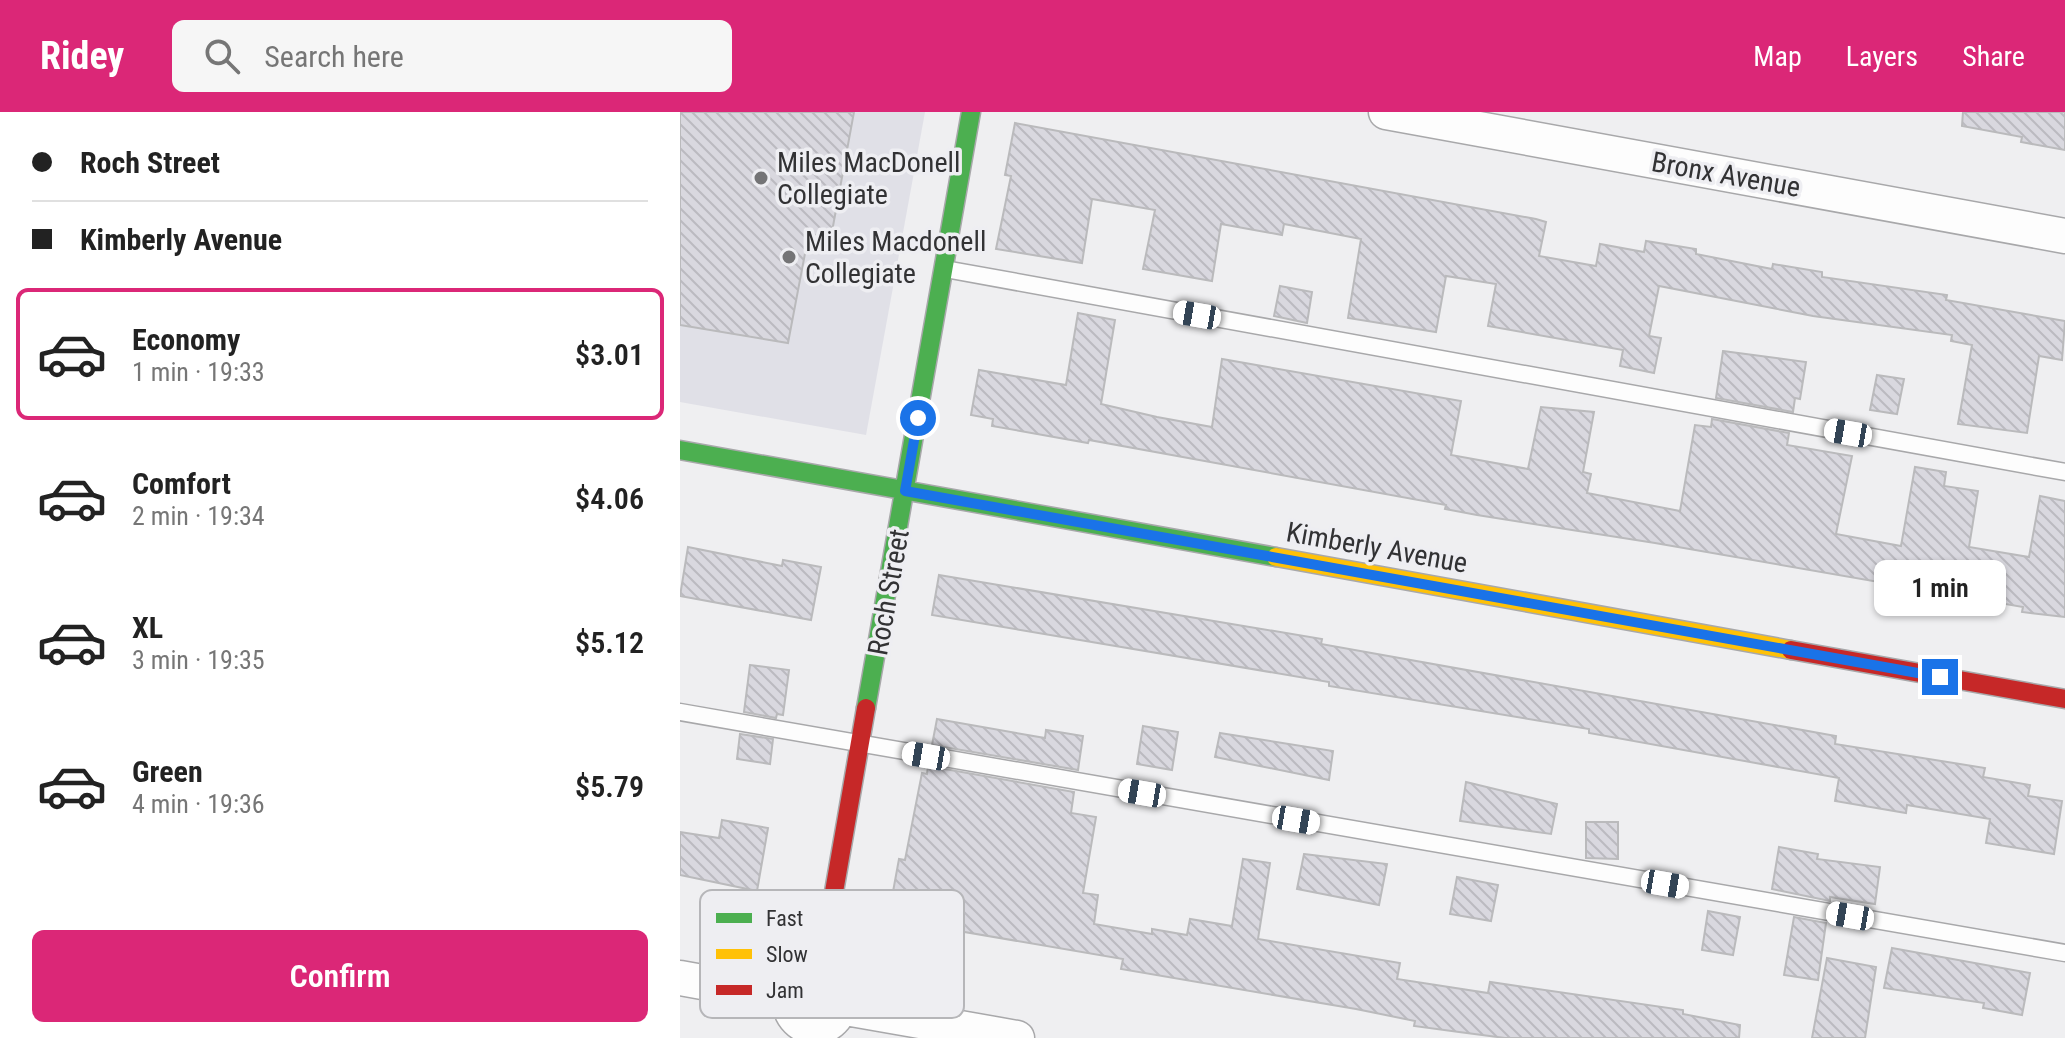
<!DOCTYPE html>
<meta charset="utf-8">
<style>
body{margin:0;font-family:"Roboto Condensed",sans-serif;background:#f6f6f6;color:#222;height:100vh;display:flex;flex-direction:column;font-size:30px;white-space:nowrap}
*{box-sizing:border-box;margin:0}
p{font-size:26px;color:#767676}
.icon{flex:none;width:44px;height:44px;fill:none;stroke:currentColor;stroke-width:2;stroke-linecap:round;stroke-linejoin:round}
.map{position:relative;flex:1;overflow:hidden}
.panel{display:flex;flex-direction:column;background:#fff;width:680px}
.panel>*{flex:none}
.top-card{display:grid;align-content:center;height:176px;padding:0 32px;background:#fff}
.end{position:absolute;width:36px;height:36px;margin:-18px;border:10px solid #1a73e8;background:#fff;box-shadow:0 0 0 4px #fff}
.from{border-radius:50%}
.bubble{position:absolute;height:56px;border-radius:12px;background:#fff;box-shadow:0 2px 6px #0004;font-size:26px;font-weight:600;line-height:56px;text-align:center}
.car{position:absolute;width:24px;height:48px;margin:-24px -12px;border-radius:10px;box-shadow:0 0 6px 2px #0007;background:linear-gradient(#fff 24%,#345 0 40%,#fff 0 76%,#345 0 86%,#fff 0)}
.top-card b{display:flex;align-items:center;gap:28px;height:76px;font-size:30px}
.top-card b+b{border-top:2px solid #e0e0e0}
.top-card i{width:20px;height:20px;background:#222}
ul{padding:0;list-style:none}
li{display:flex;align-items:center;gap:24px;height:132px;margin:0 16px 12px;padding:0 16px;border:4px solid transparent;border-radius:12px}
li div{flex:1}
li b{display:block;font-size:30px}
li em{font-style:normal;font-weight:600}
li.on{border-color:#db2777}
li>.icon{width:72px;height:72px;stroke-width:1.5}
.primary-button{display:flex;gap:16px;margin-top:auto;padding:16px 32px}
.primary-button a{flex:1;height:92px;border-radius:12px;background:#db2777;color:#fff;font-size:32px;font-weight:600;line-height:92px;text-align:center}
header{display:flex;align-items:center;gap:48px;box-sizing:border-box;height:112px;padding:0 40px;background:#db2777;color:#fff}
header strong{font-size:38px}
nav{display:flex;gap:44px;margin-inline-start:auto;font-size:28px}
.search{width:560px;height:72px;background:#f6f6f6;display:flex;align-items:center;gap:20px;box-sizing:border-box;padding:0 28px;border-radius:12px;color:#767676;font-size:30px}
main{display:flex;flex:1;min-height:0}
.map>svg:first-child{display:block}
.built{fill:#e0e0e7}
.building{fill:url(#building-back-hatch);stroke:#bababc;stroke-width:2}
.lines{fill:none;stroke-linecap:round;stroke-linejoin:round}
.lane-casing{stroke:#a8a8aa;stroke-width:19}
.street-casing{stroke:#a8a8aa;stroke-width:37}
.fast-casing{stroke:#a8a8aa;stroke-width:21}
.slow-casing{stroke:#a8a8aa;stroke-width:21}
.jam-casing{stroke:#a8a8aa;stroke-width:21}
.lane{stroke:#fdfdfd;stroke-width:16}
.street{stroke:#fdfdfd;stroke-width:34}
.fast{stroke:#4caf50;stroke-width:18}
.slow{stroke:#ffc107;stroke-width:18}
.jam{stroke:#c62828;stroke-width:18}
.route{stroke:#1a73e8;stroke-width:10}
.poi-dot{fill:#747476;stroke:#eeeef2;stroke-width:3}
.labels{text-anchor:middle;stroke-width:7;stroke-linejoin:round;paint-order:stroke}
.poi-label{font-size:28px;fill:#323234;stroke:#eeeef2;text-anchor:start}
.street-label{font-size:28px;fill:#323234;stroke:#eeeef2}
.key{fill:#eeeef2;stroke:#b6b6b9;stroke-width:2}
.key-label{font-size:22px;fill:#323234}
</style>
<header>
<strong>Ridey</strong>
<div class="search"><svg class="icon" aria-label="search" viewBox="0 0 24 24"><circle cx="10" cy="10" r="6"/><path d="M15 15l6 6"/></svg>Search here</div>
<nav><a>Map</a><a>Layers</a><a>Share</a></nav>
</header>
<main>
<section class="panel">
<div class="top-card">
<b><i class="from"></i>Roch Street</b>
<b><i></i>Kimberly Avenue</b>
</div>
<ul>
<li class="on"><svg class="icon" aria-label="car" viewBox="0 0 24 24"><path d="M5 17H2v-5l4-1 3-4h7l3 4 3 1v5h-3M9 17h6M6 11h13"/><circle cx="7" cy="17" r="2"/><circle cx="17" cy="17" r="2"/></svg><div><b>Economy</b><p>1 min · 19:33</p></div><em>$3.01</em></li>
<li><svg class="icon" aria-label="car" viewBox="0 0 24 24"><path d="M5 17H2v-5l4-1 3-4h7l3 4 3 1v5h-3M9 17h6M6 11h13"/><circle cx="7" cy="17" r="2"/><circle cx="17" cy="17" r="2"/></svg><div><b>Comfort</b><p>2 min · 19:34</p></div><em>$4.06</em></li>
<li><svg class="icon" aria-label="car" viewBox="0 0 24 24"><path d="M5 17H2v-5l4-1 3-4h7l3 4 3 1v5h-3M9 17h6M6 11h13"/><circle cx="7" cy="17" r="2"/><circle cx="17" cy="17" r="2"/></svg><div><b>XL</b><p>3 min · 19:35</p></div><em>$5.12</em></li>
<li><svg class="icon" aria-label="car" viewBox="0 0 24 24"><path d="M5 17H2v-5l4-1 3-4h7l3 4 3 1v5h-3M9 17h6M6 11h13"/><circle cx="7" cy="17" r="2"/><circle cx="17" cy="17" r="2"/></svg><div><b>Green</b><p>4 min · 19:36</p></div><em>$5.79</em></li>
</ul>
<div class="primary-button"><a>Confirm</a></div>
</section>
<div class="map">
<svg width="1385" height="926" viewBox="0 0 1385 926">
<defs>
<pattern id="building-back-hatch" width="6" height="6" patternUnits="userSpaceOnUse" patternTransform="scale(2)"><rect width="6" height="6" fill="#d9d8df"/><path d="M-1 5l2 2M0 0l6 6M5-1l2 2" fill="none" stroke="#bbbac0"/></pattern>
</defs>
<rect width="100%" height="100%" fill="#efeff1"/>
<path class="built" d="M0,0h245l-59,323 -186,-33z"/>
<path class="building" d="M0,0h174l-25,136 -22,-5 -19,100 -108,-18z
M1283,0h102v38l-44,-8 1,-5 -60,-11z
M335,11l521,96 10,3 -7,34 57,10 4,-22 44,8 2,-11 50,8v5l76,15 1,-5 49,8v5l125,18 -1,5 119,21 -3,39 -23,-4 -12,77 -69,-9 14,-79 -21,-4 1,-6 -139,-19 -154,-30 -10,50 12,2 -7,35 -34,-7 3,-16 -135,-24 8,-42 -50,-8 -10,56 -88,-14 13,-79 -77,-15 -2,11 -61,-11 -9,57 -69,-12 12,-59 -63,-11 -10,64 -86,-14 15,-73 -6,-1z
M600,174l32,6 -5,31 -33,-7z
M398,201l37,7 -14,84 56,13 55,10 10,-68 239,42 -10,54 77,14 13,-62 53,5 -11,60 8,2 -4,19 93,18 15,-86 16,2 1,-8 77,14 -2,12 65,11 -16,78 65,12 14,-79 31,5 -2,14 34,5 -9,56 60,10 11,-61 25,5v116l-43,-5 1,-5 -368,-64 -178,-28 -32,-6 1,-4 -357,-65 -1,3 -96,-17 1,-7 -22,-4 8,-45 87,15z
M1043,239l83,11 -6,37 -5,-1 -2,14 -77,-14z
M1197,263l27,4 -7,35 -27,-4z
M8,435l94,19 1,-6 38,7 -10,53 -131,-24z
M259,463l383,64 -1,5 515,92 -1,8 150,24 -2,9 47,8 -2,11 34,5 -8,53 -68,-11 4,-24 -83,-14 -1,8 -71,-12 4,-23 -250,-45v-4l-260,-43v-4l-397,-67z
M70,553l39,5 -6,45 -6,-1 -1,4 -32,-6z
M257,607l108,19 1,-8 37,6 -5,34 -146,-25z
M463,614l35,6 -6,38 -35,-6z
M540,621l113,18 -4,29 -114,-23z
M60,622l33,5 -3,25 -33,-5z
M248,654l146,26 -3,21 25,4 -13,76 15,2 -4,29 58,10v-5l35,6 3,-16 42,7 11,-67 27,4 -12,76 142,24 -3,16 91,14 2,-11 193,28v4l57,11 -1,13h-234l-46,-6 -45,-6 1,-5 -59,-12 -235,-40 2,-10 -235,-40 11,-60 6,1 17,-87 5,1z
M786,670l91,22 -6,30 -91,-13z
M42,708l46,8 -11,63 -77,-16v-43l39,6z
M906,710h32v37l-32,-1z
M1099,735l39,7 -1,5 63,8 -5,37 -45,-7v4l-58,-12z
M624,742l83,10 -8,41 -82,-16z
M777,765l41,8 -7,36 -41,-7z
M1028,799l32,6 -7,38 -31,-5z
M1114,805l32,6 -8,57 -34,-5z
M1212,836l138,25 -8,42 -39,-7 1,-5 -100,-15z
M1147,846l49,9 -11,71h-53z"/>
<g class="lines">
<g class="lane-casing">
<path id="lane" d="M265,157l1120,203
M0,600l1385,241"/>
</g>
<g class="street-casing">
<path id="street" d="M706,0l679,124
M110 890a25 25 0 1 1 50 0a25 25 0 1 1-50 0Z
M0,866l111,20
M160,895l177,31"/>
</g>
<g class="fast-casing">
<path id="fast" d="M0,338l596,107
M186,596l105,-596"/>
</g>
<g class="slow-casing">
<path id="slow" d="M596,445l515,93"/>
</g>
<g class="jam-casing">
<path id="jam" d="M1111,538l274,49
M139,866l47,-270"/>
</g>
<use href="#lane" class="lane"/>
<use href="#street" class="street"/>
<use href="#fast" class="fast"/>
<use href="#slow" class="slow"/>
<use href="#jam" class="jam"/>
</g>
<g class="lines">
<path class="route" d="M238,306l-13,73 1035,186"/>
</g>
<g class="poi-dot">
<circle cx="81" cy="66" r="8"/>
<circle cx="109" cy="145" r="8"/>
</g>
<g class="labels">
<g class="poi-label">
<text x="97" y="60">Miles MacDonell<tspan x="97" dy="32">Collegiate</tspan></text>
<text x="125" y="139">Miles Macdonell<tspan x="125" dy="32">Collegiate</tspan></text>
</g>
<g class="street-label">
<text transform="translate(1046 62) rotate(10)" y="10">Bronx Avenue</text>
<text transform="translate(697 435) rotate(10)" y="10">Kimberly Avenue</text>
<text transform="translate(208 480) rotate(-80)" y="10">Roch Street</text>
</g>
</g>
<rect x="20" y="778" width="264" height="128" rx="12" class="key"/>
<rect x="36" y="801" width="36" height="10" fill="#4caf50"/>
<rect x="36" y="837" width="36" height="10" fill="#ffc107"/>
<rect x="36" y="873" width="36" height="10" fill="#c62828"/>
<g class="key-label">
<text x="86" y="814">Fast</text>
<text x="86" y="850">Slow</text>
<text x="86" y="886">Jam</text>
</g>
</svg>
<i class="end from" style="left:238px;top:306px"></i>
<i class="end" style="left:1260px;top:565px"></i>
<div class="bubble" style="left:1194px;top:448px;width:132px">1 min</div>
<i class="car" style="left:517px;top:203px;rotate:280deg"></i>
<i class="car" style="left:1168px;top:321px;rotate:280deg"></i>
<i class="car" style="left:246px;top:644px;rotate:280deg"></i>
<i class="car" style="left:462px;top:681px;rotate:280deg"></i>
<i class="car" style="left:616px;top:708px;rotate:100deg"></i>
<i class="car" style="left:985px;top:772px;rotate:100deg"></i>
<i class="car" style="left:1170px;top:804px;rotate:280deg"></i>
</div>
</main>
